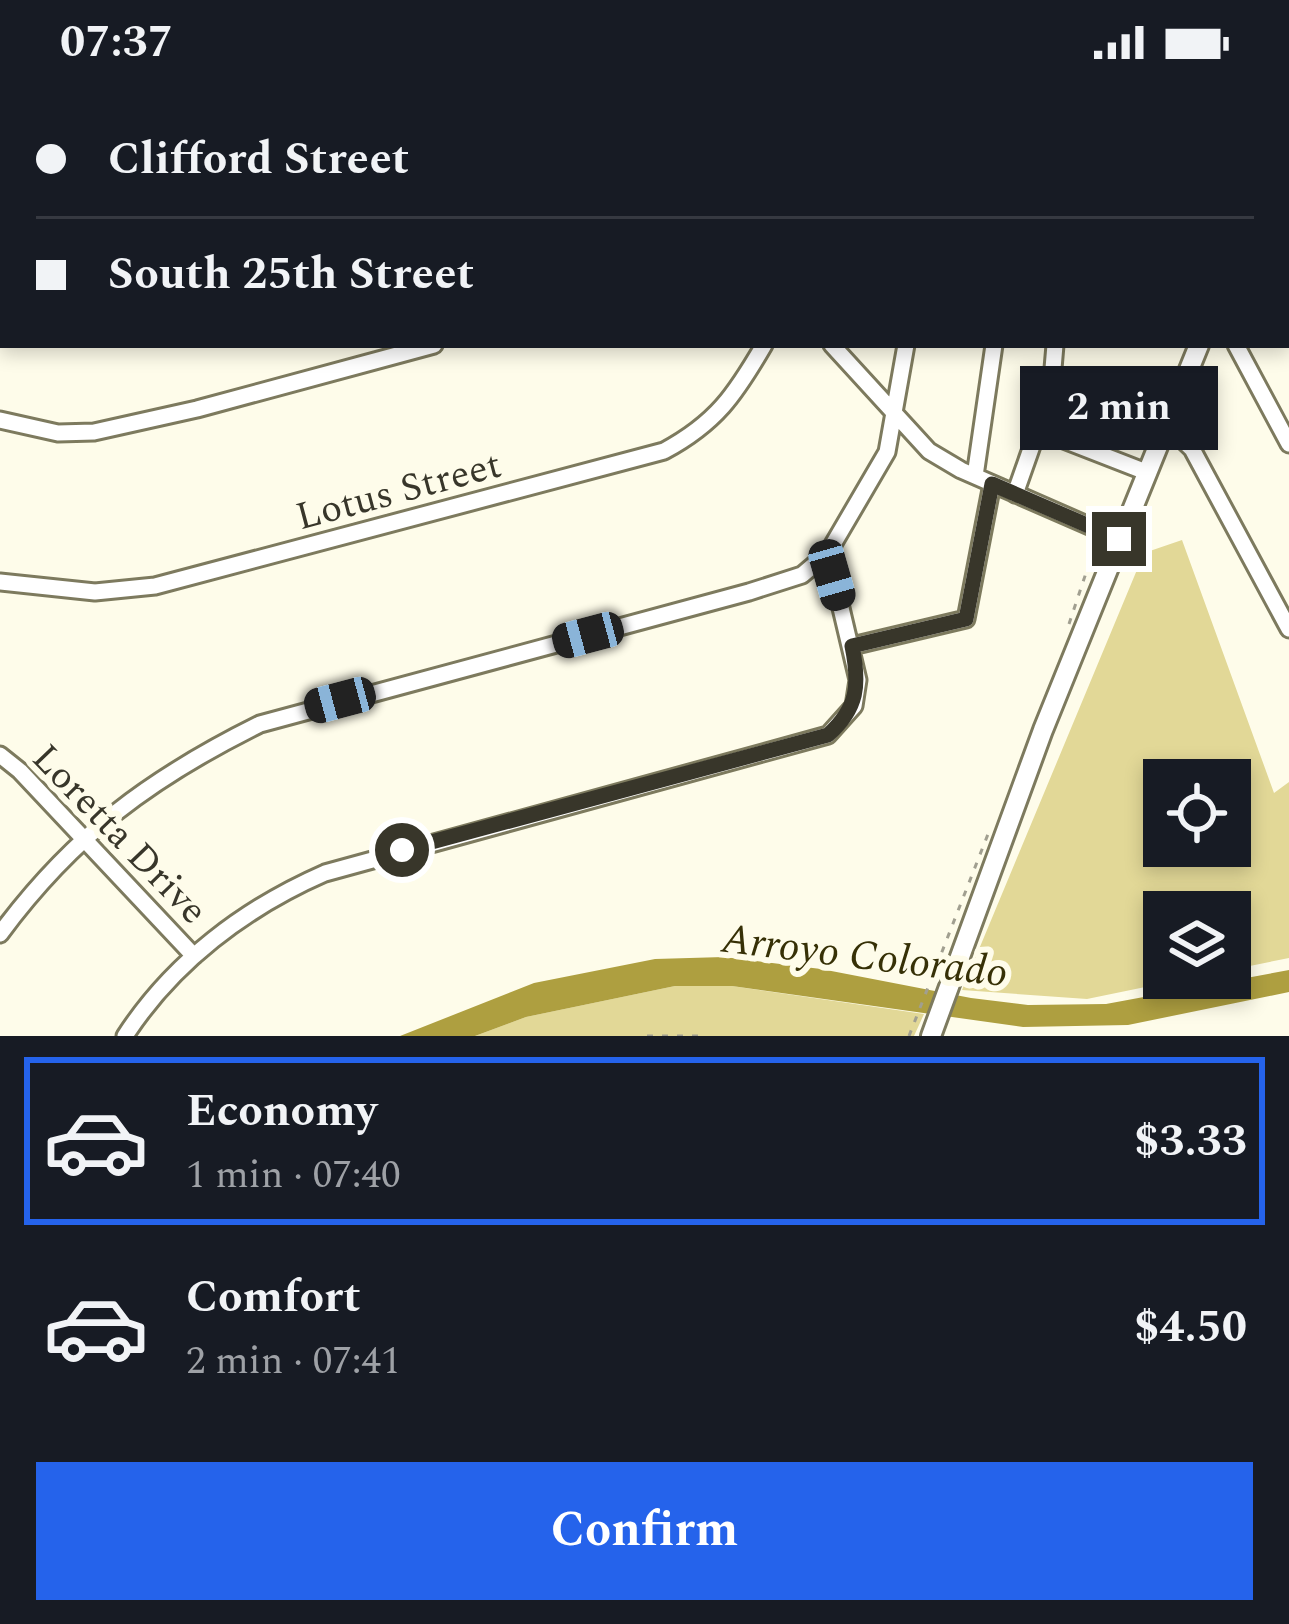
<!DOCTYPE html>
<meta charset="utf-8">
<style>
body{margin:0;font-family:Spectral,serif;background:#20242c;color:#f1f3f6;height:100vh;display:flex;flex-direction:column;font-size:45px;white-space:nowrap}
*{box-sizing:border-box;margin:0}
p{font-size:39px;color:#9ea1a6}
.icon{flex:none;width:66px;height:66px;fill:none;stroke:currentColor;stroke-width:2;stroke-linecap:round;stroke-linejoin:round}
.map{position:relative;height:952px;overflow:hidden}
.details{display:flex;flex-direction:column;background:#171b24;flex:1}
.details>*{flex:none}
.guide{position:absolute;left:0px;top:0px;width:1290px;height:264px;box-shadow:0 6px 18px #0003;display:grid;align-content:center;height:264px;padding:0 36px;background:#171b24}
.tools{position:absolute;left:1143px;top:675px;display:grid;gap:24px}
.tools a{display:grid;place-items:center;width:108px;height:108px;border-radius:0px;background:#171b24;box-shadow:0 6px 18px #0003;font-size:60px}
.end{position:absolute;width:54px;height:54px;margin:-27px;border:15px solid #38362a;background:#fff;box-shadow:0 0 0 6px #fff}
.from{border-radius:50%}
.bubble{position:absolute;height:84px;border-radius:0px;background:#171b24;box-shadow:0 6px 18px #0003;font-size:39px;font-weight:700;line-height:84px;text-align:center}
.car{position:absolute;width:36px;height:72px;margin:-36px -18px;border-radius:15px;box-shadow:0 0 9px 3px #0007;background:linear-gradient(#222 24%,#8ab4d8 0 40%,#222 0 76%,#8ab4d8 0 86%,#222 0)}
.guide b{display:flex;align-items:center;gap:42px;height:114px;font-size:45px}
.guide b+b{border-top:3px solid #363941}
.guide i{width:30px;height:30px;background:#f1f3f6}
ul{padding:21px 0 0;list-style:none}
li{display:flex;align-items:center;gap:36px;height:168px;margin:0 24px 18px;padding:0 12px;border:6px solid transparent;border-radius:0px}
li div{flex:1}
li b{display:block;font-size:45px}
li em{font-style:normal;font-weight:700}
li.selected{border-color:#2563eb}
li>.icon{width:108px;height:108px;stroke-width:1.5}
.cta{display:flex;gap:24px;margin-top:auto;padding:24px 36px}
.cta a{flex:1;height:138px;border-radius:0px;background:#2563eb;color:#fff;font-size:48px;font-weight:700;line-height:138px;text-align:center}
.status{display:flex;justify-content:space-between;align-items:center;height:84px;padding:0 60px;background:#171b24;direction:ltr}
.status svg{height:33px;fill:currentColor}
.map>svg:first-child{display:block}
.green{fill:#e2d897;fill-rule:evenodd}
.water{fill:#ae9f40}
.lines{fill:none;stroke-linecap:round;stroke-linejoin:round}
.minor-casing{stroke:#7d7a5e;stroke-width:21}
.major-casing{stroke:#7d7a5e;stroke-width:24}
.path{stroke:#a19f90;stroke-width:3;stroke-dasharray:6 9;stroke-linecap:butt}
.minor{stroke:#fff;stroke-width:15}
.major{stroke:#fff;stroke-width:18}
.route{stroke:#38362a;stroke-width:15}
.labels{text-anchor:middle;stroke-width:12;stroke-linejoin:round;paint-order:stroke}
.street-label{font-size:39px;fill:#38362a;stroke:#fefcea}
.water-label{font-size:42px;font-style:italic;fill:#363006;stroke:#fefcea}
</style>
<div class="status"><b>07:37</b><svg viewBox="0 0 49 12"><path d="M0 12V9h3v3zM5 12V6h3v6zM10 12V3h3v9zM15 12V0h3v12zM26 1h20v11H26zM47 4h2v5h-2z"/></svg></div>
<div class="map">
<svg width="1289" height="952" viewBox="0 0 1289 952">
<rect width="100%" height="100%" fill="#fefcea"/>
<path class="green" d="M1182,456l92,253 15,-11v176l-59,12v-58h-66v66h25l-102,21 -125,-9 182,-437zM1164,696h66v66h-66z
M675,902h57l192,28 -10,22h-439l51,-19z"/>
<path class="water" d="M724,873l97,12 150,29 57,7 78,-1 183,-34v22l-161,33 -105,2 -291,-41h-57l-149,31 -51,19h-75l134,-53 121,-24z"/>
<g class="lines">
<g class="minor-casing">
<path id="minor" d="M13,0v3
M470,0l2,3
M714,0l6,3
M877,0l6,3
M1038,0l5,3
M1201,0l4,3
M201,3l11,-3
M932,3v-3
M1263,3l1,-3
M0,168l3,-22
M0,188h3
M1287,218l2,-1
M832,261l97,106 32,19 158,69
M1236,261l53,99
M1053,296l113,44 26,25 97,180
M0,336l58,13 36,-1 103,-23 237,-64
M1038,346l108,42
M975,392l19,-131
M1015,410l36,-102 4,-47
M0,498l95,10 60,-6 509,-135c52,-28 71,-56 100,-106
M852,562l114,-27 26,-135
M0,671l20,16 174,185
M0,850c73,-99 151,-156 260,-210l489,-132 53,-17 26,-22
M125,952c48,-74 120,-128 200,-163l503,-138 26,-29 4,-26 -30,-127 59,-101 19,-107"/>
</g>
<g class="major-casing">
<path id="major" d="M1287,43l2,-4
M931,952l112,-306 156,-385"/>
</g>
<path class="path" d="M1069,540l27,-81
M647,952h55
M909,952l81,-207"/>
<use href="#minor" class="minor"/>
<use href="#major" class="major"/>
</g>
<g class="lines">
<path class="route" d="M402,766l426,-115c30,-27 32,-50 24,-89l114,-27 26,-135 127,55"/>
</g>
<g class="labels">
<g class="street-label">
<text transform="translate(398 405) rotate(-15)" y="14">Lotus Street</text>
<text transform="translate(121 749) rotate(46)" y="14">Loretta Drive</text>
</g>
<g class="water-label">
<text transform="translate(865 870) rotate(7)" y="15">Arroyo Colorado</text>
</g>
</g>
</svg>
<div class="tools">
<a><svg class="icon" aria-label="locate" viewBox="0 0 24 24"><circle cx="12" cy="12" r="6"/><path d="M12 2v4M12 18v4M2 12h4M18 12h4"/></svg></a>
<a><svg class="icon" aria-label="layers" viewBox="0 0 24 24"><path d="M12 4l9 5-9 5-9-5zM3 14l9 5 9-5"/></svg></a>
</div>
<i class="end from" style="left:402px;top:766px"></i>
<i class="end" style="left:1119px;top:455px"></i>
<div class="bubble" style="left:1020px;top:282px;width:198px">2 min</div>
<i class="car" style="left:832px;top:491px;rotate:164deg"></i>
<i class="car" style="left:588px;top:551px;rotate:255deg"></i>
<i class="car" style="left:340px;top:616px;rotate:255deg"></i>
<div class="guide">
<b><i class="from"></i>Clifford Street</b>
<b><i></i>South 25th Street</b>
</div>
</div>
<section class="details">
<ul>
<li class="selected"><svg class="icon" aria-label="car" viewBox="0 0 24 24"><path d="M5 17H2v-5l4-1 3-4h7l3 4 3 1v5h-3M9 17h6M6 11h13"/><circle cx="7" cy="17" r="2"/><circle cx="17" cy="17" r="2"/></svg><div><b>Economy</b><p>1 min · 07:40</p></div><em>$3.33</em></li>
<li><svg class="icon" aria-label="car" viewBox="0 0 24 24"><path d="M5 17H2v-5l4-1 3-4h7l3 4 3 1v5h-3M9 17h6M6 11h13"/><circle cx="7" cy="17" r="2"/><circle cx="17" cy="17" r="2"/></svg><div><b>Comfort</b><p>2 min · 07:41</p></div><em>$4.50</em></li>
</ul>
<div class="cta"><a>Confirm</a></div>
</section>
